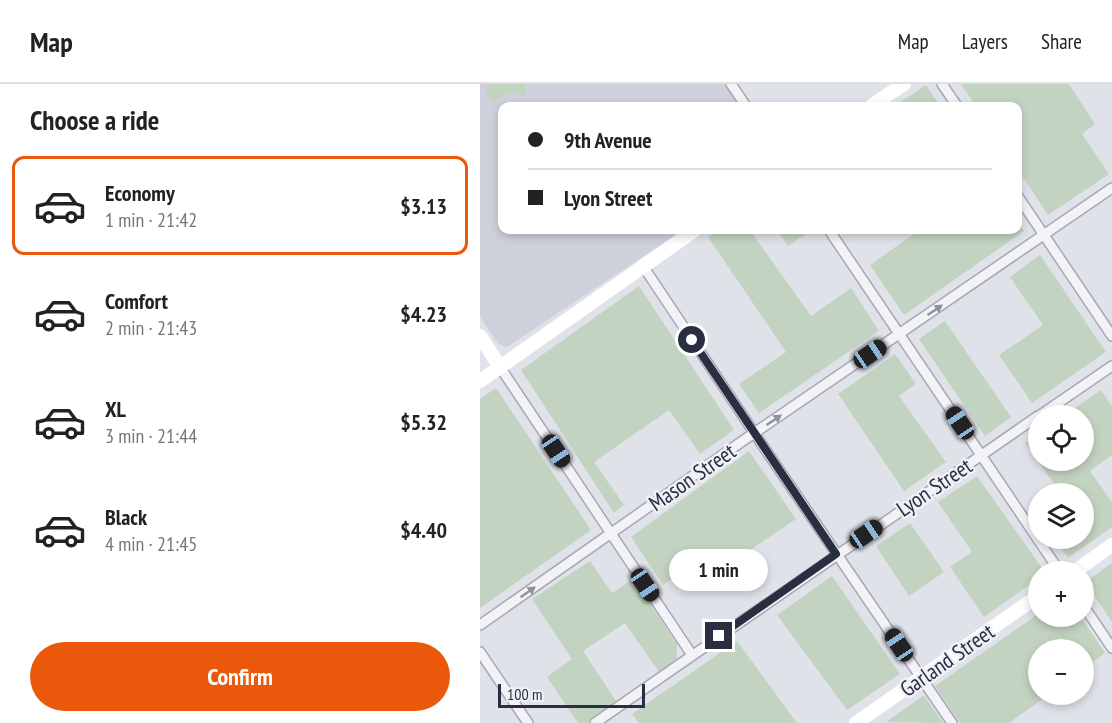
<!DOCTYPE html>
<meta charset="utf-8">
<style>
body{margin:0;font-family:"PT Sans Narrow",sans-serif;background:#f2f2f2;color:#222;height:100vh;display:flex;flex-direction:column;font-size:22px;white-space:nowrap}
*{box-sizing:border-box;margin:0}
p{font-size:20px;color:#767676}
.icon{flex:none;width:33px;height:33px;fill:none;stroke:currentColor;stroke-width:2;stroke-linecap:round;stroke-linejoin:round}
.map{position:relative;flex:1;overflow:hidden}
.drawer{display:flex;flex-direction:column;background:#fff;width:480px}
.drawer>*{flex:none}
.hud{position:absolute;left:18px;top:18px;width:524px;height:132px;border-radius:12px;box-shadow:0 3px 9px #0003;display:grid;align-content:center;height:132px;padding:0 30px;background:#fff}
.buttons{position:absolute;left:548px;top:321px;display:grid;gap:12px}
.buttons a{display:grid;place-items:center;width:66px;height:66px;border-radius:50%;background:#fff;box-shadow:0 3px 9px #0003;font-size:30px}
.scale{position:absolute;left:18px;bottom:15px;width:147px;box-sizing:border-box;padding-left:6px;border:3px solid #292e40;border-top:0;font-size:16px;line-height:21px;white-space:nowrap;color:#292e40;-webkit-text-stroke:4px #eff1f6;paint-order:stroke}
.end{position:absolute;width:27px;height:27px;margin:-14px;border:8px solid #292e40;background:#fff;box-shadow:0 0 0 3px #fff}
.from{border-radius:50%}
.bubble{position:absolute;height:42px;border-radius:21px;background:#fff;box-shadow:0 3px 9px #0003;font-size:20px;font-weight:700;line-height:42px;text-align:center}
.car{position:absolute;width:18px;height:36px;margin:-18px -9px;border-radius:8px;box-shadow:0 0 4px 2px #0007;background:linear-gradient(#222 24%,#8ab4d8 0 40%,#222 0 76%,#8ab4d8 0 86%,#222 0)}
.hud b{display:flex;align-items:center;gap:21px;height:57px;font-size:22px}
.hud b+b{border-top:2px solid #e0e0e0}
.hud i{width:15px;height:15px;background:#222}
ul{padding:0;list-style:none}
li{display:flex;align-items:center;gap:18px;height:99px;margin:0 12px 9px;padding:0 18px;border:3px solid transparent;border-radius:12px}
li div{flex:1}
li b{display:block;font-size:22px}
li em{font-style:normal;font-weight:700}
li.active{border-color:#ea580c}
li>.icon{width:54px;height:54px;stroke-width:1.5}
h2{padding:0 30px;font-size:27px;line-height:72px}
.button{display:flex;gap:12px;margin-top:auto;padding:12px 30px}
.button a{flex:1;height:69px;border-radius:36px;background:#ea580c;color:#fff;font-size:24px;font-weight:700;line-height:69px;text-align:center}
header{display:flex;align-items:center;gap:36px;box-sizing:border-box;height:84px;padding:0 30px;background:#fff;border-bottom:2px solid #e0e0e0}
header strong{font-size:28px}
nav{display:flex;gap:33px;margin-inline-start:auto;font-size:21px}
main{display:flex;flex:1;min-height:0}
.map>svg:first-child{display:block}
.built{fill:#ced1db}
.green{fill:#c3d3c1}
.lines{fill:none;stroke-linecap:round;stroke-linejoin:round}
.street-casing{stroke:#a5a8b3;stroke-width:12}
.street{stroke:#f3f3f7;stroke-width:9}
.secondary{stroke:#fff;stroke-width:14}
.oneway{fill:#8e909c}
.route{stroke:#292e40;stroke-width:8}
.labels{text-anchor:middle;stroke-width:5;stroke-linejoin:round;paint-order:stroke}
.street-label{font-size:22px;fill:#292e40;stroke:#eff1f6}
</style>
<header>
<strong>Map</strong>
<nav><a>Map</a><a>Layers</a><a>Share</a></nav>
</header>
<main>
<section class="drawer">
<h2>Choose a ride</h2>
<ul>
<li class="active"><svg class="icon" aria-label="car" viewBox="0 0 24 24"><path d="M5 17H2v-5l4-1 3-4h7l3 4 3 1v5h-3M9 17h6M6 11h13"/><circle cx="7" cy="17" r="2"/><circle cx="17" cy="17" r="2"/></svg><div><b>Economy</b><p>1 min · 21:42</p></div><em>$3.13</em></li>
<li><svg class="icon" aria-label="car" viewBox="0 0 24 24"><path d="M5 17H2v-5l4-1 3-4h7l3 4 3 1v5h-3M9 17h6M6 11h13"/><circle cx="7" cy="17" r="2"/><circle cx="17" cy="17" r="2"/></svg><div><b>Comfort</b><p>2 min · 21:43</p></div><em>$4.23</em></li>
<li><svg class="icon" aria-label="car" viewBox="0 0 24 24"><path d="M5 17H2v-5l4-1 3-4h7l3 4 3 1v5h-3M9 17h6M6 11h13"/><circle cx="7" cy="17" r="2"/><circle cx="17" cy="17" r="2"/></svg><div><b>XL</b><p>3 min · 21:44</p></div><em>$5.32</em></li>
<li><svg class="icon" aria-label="car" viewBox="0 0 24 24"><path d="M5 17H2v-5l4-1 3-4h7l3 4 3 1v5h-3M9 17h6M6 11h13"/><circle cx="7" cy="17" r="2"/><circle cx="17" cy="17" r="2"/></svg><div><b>Black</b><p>4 min · 21:45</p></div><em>$4.40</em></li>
</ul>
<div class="button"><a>Confirm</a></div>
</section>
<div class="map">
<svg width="632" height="639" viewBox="0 0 632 639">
<rect width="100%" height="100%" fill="#e0e2e9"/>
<path class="built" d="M0,0h245l15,22h-238v124h181l-176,117 -9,-3 -18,-27z"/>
<path class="green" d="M7,0h38l1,10 -4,3 -10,-5 -19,10 -7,-10z
M481,0h108l26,40 -13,10 27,40 -61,41 -31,-47v-62h-41z
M446,1l14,21h-45z
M537,137l7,10 -120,84 -34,-50 49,-35h98z
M240,146h30l61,86 40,-28 28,43 -120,82 -20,-29 47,-32 -78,-115z
M297,146h35l-24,16z
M560,171l66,97 -74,51 -33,-48 44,-30 -33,-48z
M159,202l95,144 -34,24 -31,-44 -75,52 30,43 -10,8 -93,-143z
M465,237l66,96 -26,19 -66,-97z
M415,270l21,30 -17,12 47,66 -42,29 -66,-97z
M16,304l95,142 -111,78v-209z
M621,306l11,16v49l-22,16 22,31v25l-44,31 -13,-19 28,-1v-44l-34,-1 8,-5 -32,-45 13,-9v26h45v-44l-18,-1z
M269,367l47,68 -100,68 -12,-17 -21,15 -32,-48z
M497,392l67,95 -6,1v7l-54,38 -34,-50 22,-15 -34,-50z
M430,439l34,49 -35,24 -33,-50z
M110,477l22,32 21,-14 44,65v15l-18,13 -34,-49 -42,28 33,50 -28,22h-10l-31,-46 25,-18 -40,-60z
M632,479v59l-27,-40z
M352,492l68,98 -53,36 -70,-95z
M558,530v2l43,1 24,36 -22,16v-19h-45v44l10,1 -39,28h-49l-25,-37z
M257,557l60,82h-158l-7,-9z
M444,611l19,28 -57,-1z"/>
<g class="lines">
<g class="street-casing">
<path id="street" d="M251,0l15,22
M462,0l15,22
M537,111l95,141
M349,146l231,342
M163,182l120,180 189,277
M20,283l192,288
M559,332l73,-50
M603,521l29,43
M0,541l264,-185 368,-252
M0,568l48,71
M115,639l443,-307"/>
</g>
<use href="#street" class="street"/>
<path class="secondary" d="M391,22l33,-22
M0,252l20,31
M0,297l215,-151
M594,488l38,-27
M376,639l182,-127"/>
</g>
<defs><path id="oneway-solid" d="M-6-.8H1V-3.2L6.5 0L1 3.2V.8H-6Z" transform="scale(1.5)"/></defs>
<g class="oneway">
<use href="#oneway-solid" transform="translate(455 226) rotate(-34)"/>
<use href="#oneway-solid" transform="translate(294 336) rotate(-34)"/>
<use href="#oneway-solid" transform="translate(48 508) rotate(-35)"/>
</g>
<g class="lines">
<path class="route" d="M212,256l144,214 -117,82"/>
</g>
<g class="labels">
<g class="street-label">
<text transform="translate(212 393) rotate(-35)" y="8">Mason Street</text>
<text transform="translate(454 403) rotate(-34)" y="8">Lyon Street</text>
<text transform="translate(467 576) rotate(-35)" y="8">Garland Street</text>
</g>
</g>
</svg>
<div class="buttons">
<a><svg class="icon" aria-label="locate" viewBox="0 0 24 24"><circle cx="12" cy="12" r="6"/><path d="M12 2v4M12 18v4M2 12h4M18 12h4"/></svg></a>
<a><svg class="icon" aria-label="layers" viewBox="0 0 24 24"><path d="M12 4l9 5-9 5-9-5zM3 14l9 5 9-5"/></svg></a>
<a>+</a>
<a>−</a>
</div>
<div class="scale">100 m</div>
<i class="end from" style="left:212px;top:256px"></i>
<i class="end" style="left:239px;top:552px"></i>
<div class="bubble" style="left:189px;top:465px;width:99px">1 min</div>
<i class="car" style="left:390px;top:270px;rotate:56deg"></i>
<i class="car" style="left:480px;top:339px;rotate:326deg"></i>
<i class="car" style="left:76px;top:367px;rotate:146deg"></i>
<i class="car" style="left:386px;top:450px;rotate:56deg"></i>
<i class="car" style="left:165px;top:501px;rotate:146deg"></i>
<i class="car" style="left:419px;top:561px;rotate:326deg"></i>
<div class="hud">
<b><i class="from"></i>9th Avenue</b>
<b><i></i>Lyon Street</b>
</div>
</div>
</main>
